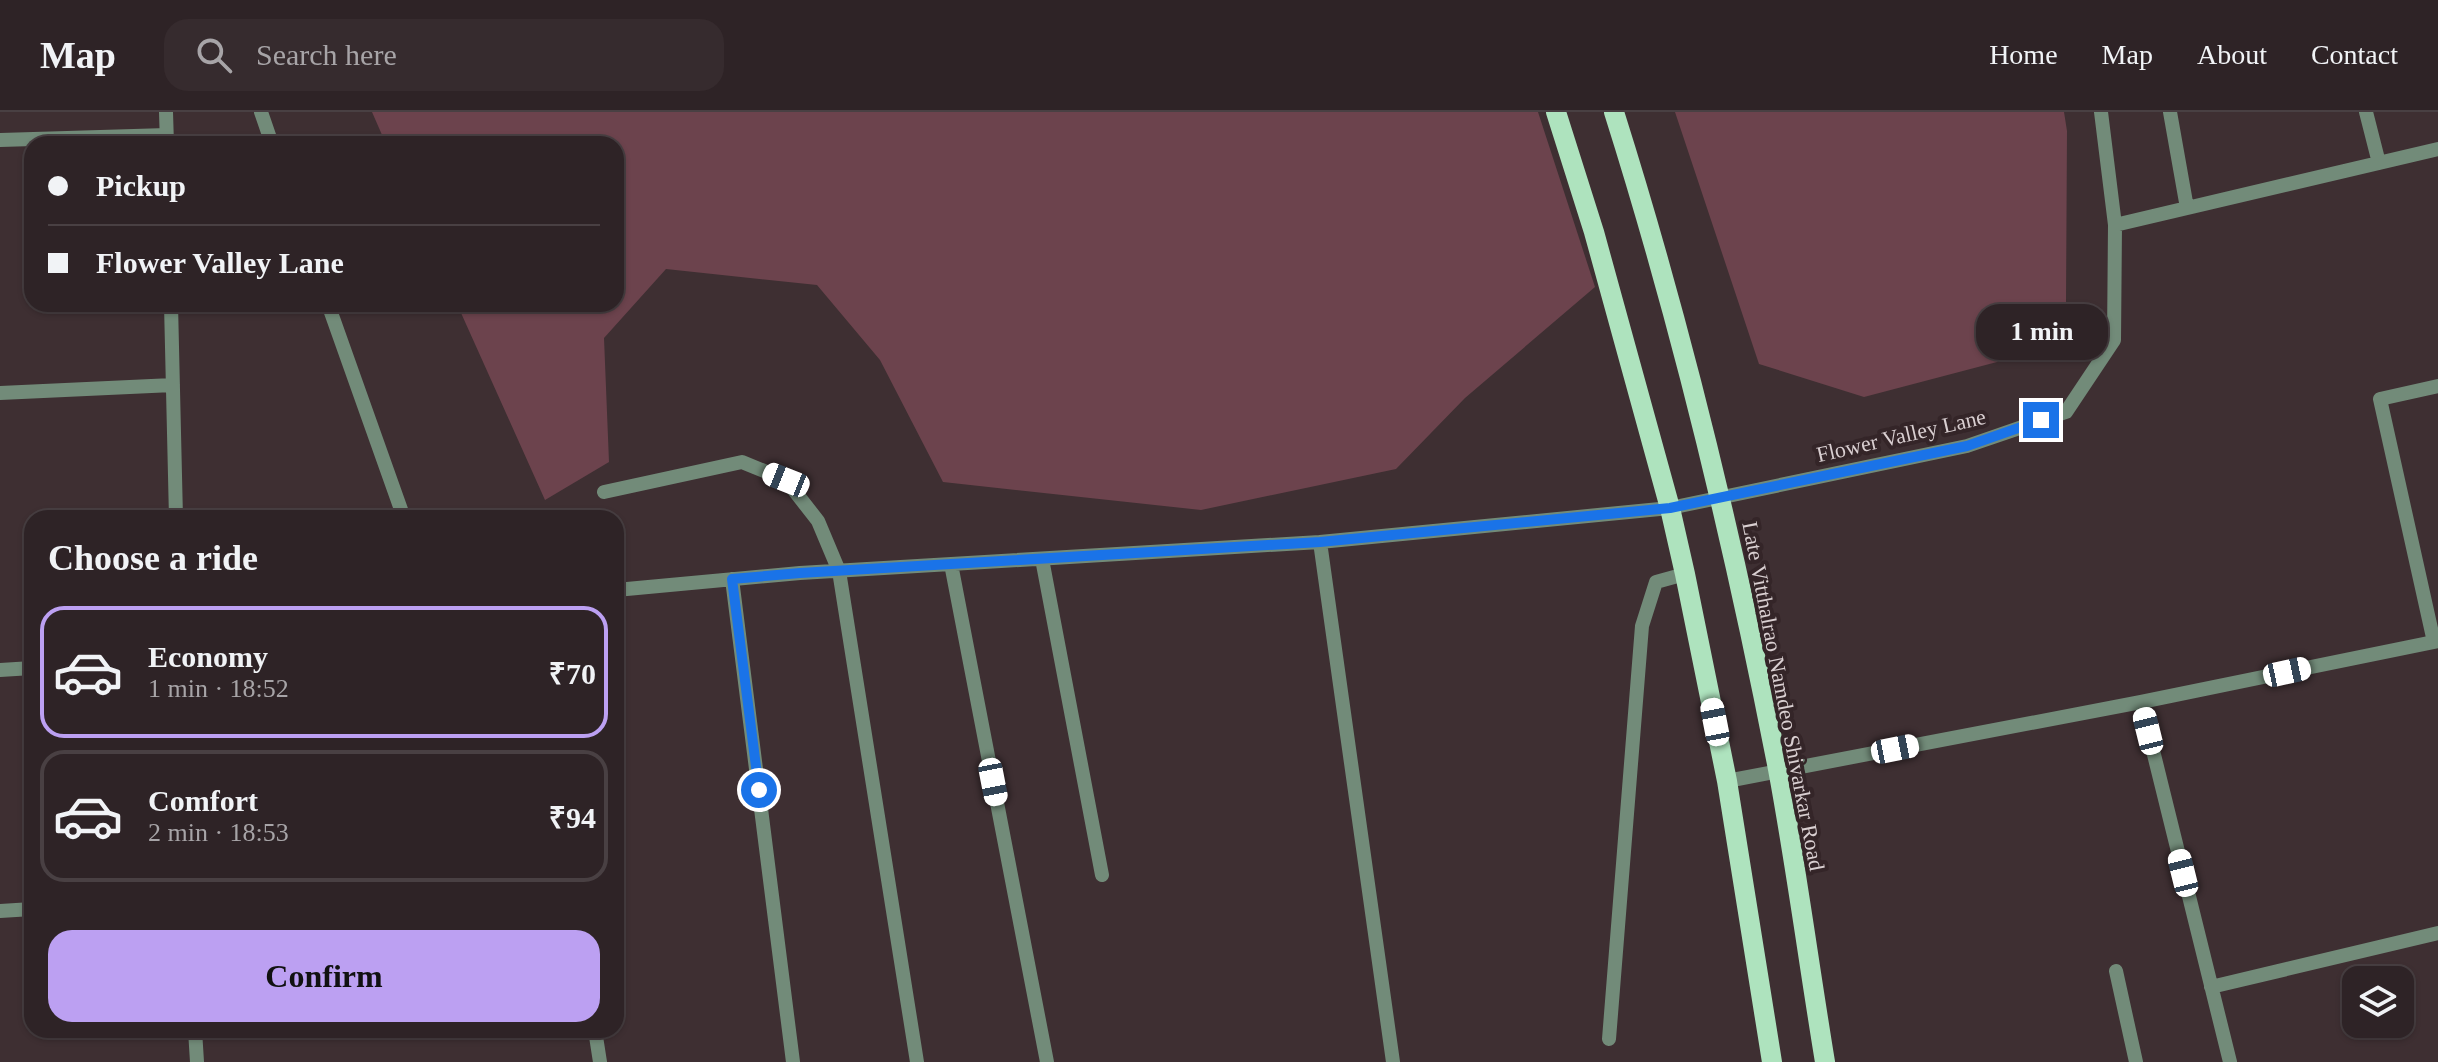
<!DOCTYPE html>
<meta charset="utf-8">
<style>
body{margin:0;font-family:Georgia,serif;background:#362b2e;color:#f1f3f6;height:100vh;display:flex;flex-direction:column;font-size:30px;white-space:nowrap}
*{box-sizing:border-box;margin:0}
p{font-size:26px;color:#a7a4a7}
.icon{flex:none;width:44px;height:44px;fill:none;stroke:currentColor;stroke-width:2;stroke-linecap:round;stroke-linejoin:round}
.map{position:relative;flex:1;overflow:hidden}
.panel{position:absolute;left:24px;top:398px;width:600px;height:528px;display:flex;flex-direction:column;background:#2e2326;border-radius:24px;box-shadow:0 2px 6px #0004,0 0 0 2px #494043}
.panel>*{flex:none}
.hud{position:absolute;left:24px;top:24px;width:600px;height:176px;border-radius:24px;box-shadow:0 2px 6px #0004,0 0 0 2px #494043;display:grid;align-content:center;height:176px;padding:0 24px;background:#2e2326}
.controls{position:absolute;left:2342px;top:854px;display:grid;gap:16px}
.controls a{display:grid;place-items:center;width:72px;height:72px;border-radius:16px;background:#2e2326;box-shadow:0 2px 6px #0004,0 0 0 2px #494043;font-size:40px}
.end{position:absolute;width:36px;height:36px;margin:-18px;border:10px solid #1a73e8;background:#fff;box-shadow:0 0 0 4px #fff}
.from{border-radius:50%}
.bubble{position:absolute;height:56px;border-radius:24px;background:#2e2326;box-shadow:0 2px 6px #0004,0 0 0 2px #494043;font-size:26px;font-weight:700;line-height:56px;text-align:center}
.car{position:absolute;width:24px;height:48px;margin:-24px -12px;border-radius:10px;box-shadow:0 0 6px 2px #0007;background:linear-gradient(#fff 24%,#345 0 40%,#fff 0 76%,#345 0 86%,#fff 0)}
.hud b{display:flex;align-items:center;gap:28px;height:76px;font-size:30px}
.hud b+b{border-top:2px solid #494043}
.hud i{width:20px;height:20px;background:#f1f3f6}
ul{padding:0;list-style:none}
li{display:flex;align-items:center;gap:24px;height:132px;margin:0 16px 12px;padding:0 8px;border:4px solid #494043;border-radius:24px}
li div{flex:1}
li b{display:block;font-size:30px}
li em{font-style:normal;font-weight:700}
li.selected{border-color:#bca0f2}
li>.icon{width:72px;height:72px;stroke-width:1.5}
h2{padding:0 24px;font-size:36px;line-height:96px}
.button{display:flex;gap:16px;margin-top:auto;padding:16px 24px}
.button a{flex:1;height:92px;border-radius:24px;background:#bca0f2;color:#111;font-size:32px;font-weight:700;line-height:92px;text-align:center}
header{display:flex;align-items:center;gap:48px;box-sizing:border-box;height:112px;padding:0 40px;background:#2e2326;border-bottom:2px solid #494043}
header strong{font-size:38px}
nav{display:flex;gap:44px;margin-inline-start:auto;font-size:28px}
.search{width:560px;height:72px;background:#362b2e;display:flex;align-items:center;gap:20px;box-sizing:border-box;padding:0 28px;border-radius:24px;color:#a7a4a7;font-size:30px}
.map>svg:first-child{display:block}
.green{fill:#6c434d}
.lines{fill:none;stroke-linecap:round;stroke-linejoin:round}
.minor{stroke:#728b79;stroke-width:14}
.major{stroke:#aee3be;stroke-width:20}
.route{stroke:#1a73e8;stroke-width:10}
.labels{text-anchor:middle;stroke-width:8;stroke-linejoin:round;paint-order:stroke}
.street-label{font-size:22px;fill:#d9cfd1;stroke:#342528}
</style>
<header>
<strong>Map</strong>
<div class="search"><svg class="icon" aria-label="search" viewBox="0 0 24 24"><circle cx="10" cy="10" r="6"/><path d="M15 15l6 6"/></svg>Search here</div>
<nav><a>Home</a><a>Map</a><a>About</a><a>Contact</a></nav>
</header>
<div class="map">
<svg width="2438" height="950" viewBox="0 0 2438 950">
<rect width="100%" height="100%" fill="#3e2f32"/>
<path class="green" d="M372,0h1166l57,175 -130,111 -69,71 -195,41 -258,-28 -63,-122 -63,-75 -151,-16 -62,69 5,124 -64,38 -88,-196h159v-160h-230z
M1675,0h389l3,19 -1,171 -69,60 -133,35 -105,-33z"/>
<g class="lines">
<path class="minor" d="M166,0l1,32
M261,0l11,32
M2170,0l17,96
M2366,0l13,51
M0,28l167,-5
M2115,113l323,-76
M171,192l5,214
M328,192l76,214
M0,281l173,-8
M604,380l138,-30 44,18 32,41 21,50 78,491
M1320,430l73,520
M1042,447l60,316
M951,452l96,498
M732,467l61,483
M616,478l184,-17 520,-31 350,-34 297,-62 99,-34 48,-72 1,-115 -14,-113
M2434,530l-54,-243 58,-13
M0,558l32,-2
M2141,590l89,360
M1727,669l414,-79 297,-61
M0,799l32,-2
M2116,859l20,91
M2211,875l227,-54
M195,918l2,32
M595,918l5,32
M1609,927l33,-413 14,-44 29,-8"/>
<path class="major" d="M1556,0l38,120 76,276 15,66 42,207 45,281
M1614,0c68,215 121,436 164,657 18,97 31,196 47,293"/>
</g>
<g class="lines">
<path class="route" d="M759,678l-27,-211 68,-6 520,-31 350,-34 297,-62 74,-26"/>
</g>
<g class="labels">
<g class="street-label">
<text transform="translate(1901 323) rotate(-13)" y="8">Flower Valley Lane</text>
<text transform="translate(1784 584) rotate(79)" y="8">Late Vitthalrao Namdeo Shivarkar Road</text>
</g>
</g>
</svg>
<div class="controls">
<a><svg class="icon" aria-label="layers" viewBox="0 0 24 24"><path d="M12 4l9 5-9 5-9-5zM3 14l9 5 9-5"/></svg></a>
</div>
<i class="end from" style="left:759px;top:678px"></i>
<i class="end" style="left:2041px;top:308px"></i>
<div class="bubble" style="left:1976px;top:192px;width:132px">1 min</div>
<i class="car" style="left:786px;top:368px;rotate:292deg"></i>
<i class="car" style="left:2287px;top:560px;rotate:78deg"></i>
<i class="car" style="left:1715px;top:610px;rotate:349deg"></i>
<i class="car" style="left:2148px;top:619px;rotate:346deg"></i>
<i class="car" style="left:1895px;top:637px;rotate:79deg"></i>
<i class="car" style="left:993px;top:670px;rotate:169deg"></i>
<i class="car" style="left:2183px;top:761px;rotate:346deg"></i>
<div class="hud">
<b><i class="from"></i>Pickup</b>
<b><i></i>Flower Valley Lane</b>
</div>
<section class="panel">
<h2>Choose a ride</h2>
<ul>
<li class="selected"><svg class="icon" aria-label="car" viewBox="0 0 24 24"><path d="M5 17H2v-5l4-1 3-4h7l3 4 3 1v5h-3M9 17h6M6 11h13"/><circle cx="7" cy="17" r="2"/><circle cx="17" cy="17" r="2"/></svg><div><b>Economy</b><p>1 min · 18:52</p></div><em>₹70</em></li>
<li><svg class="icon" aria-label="car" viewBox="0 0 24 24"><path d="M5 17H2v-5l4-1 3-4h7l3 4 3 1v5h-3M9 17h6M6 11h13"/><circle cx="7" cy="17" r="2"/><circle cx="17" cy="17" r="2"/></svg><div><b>Comfort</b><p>2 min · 18:53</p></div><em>₹94</em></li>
</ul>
<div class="button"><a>Confirm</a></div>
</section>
</div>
